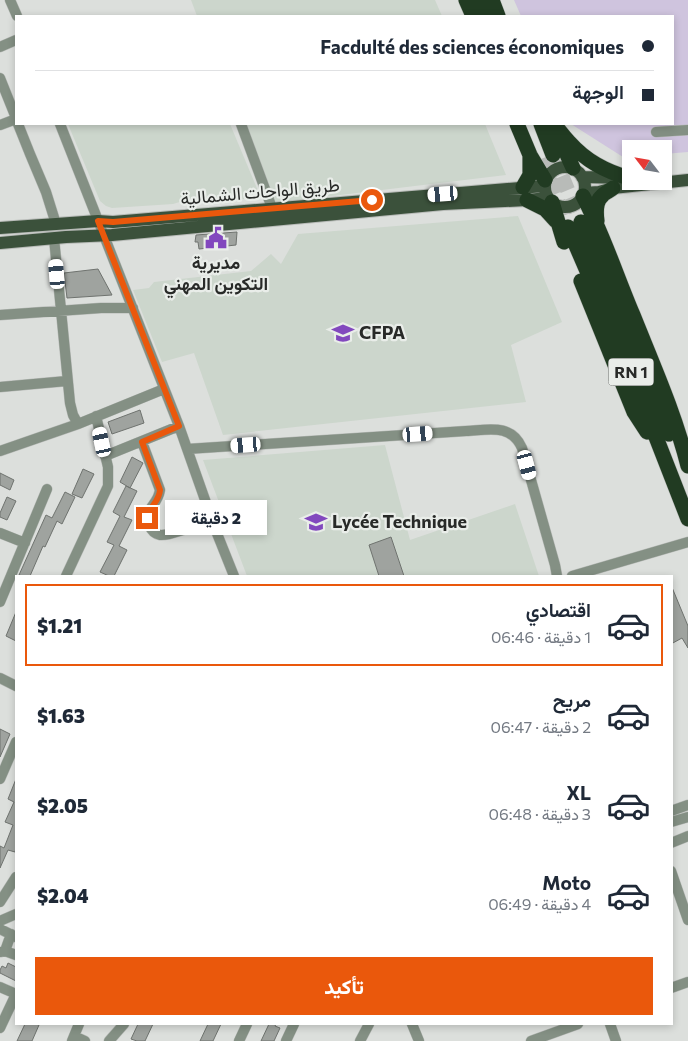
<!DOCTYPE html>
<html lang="ar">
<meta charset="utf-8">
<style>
body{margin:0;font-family:Commissioner,Vazirmatn,sans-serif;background:#f2f2f3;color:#1f2937;direction:rtl;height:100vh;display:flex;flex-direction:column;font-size:19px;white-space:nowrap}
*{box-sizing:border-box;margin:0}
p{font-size:16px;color:#747a83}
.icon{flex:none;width:28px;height:28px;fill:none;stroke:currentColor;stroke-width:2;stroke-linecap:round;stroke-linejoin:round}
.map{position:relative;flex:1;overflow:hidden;direction:ltr}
.side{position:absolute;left:15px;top:575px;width:658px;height:450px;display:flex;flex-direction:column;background:#fff;border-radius:0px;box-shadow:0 2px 8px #0003;direction:rtl}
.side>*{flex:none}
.guide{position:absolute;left:15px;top:15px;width:659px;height:110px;border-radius:0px;box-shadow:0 2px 8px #0003;direction:rtl;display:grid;align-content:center;height:110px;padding:0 20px;background:#fff}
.needle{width:32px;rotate:301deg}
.fabs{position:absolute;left:622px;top:140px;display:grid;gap:10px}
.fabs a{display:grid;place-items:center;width:50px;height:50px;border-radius:0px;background:#fff;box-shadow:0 2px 8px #0003;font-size:25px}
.end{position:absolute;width:22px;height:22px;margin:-11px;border:6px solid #ea580c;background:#fff;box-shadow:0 0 0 2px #fff}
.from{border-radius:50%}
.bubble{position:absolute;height:35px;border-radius:0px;background:#fff;box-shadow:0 2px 8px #0003;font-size:16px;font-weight:800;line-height:35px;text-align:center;direction:rtl}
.car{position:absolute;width:15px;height:30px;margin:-15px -8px;border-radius:6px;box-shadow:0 0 4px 1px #0007;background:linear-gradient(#fff 24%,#345 0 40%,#fff 0 76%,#345 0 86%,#fff 0)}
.guide b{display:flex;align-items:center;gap:18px;height:48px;font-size:19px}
.guide b+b{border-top:1px solid #e0e1e3}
.guide i{width:12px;height:12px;background:#1f2937}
ul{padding:9px 0 0;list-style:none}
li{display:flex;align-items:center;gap:15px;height:82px;margin:0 10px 8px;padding:0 10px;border:2px solid transparent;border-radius:0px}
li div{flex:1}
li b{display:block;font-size:19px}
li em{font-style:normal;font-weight:800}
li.active{border-color:#ea580c}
li>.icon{width:45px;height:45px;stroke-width:1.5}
.primary-button{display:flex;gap:10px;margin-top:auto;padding:10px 20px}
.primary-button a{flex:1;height:58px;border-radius:0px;background:#ea580c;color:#fff;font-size:20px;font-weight:800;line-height:58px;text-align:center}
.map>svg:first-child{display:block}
.built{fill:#ccd6cc}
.green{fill:#cfc4de}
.building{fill:#9fa39f;stroke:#6f736f}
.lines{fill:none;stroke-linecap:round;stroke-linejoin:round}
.highway-tunnel{stroke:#b8bbb8;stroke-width:15;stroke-dasharray:15 8;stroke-linecap:butt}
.minor-casing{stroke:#b8bbb8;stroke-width:11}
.major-casing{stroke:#b8bbb8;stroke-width:14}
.highway-casing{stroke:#b8bbb8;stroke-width:16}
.minor{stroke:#849084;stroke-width:10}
.major{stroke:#3b513b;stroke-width:12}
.highway{stroke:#213b22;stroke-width:15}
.route{stroke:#ea580c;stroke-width:6}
.labels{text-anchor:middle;stroke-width:4.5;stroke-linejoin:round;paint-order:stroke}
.shield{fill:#e9ede9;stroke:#626462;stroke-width:1}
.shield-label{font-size:16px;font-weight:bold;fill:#282a28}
.street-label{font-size:18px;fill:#282a28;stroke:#e9ede9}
.poi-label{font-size:18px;font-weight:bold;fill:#282a28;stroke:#e9ede9;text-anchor:start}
</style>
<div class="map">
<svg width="688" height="1041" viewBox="0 0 688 1041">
<rect width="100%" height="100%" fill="#dcdfdc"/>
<path class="built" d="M191,0h244l7,16h-245z
M68,124h162l31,74 -62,4 -3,-5 -23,7 -61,4 -6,-2 -6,-5z
M241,124h244l21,51 -232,28z
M518,216l44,106 -51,23 15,57 -303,33 -29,-82 -32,9 -29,-72 16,-2 5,-6 97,-11 20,-17 10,10 17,-30z
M385,445l25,95 105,-36 24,72h-292l-44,-116z"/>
<path class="green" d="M514,0h174v152l-24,2v-5h-33v7l-8,1 -52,-33h101v-108h-151z"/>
<path class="building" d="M237,232l-1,13 -37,4 -1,-7h-3l1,-7z
M98,269l14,26 -45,3 -3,-25z
M140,410l4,13 -32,11 -4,-12z
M132,457l11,6 -13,25 -10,-6z
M83,469l11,5 -12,24 -10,-4z
M0,473l14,7 -4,10 -10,-5z
M126,486l11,5 -13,26 8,3 -13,26 8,4 -13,26h-5l-9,-4 14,-27 -7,-3 13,-26 -7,-4z
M65,492l10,5 -13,27 -5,-3 -12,26 -2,-1 -13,30h-7l-4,-1 27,-60 6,3z
M7,497l9,4 -9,19 -7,-3v-4z
M391,537l13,39h-25l-10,-31z
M671,585l17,41v22l-6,-10 -11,6z
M16,612v29l-10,-5z
M0,729l10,5 -10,23z
M16,779v69l-1,4 -7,-2 -8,18v-22l4,2 9,-23 -8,-3 9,-20 -6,-3z
M8,963l8,4v14l-16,-8v-3l2,-4 4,2z
M25,1024h10l4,1 -7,16h-15z
M138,1024h15l-8,17h-8l-6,-2z
M208,1024h13l-8,17h-13z
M269,1024h7l-1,2 5,2 -6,13h-13z"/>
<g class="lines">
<path class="highway-tunnel" d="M553,155l28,67
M541,159l27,68"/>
<g class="minor-casing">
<path id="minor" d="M10,0l7,16
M0,47l16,-7
M0,78l16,40
M18,124l12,30 16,38 10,32
M60,124l119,302 37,105 18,45
M241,124l31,84
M0,125l16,-6
M656,132l32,-2
M54,238l16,165 3,12 5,9
M0,315l101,-7h32
M0,387l67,-6
M142,442l18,48c-2,13 -9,14 -12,24 -1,3 0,8 1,11 2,5 5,9 11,10 13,1 39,-12 52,-17
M187,449l279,-18c22,-1 45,-8 56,17l33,117 2,11
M0,451l78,-27 86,-35
M105,456l74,-30
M0,533l25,10
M66,576l42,-90v-19l-12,-51
M572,576l116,-34
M0,602l47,-113
M0,678l16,8
M0,779l16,-37
M671,811l17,-6
M671,822l17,-5
M671,843l17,-7
M671,871l17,49
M0,902l16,-25
M0,921l16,-7
M0,929l16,8
M5,951l6,-17
M0,952l5,-1 11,4
M0,987l16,7 -16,34
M671,988l17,-6
M412,1024l7,17
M610,1024l6,17
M74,1036l11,5
M72,1041l7,-17
M109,1041l15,-17
M239,1041l8,-17
M286,1041l8,-17
M360,1041l9,-17
M531,1041l47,-17"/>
</g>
<g class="major-casing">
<path id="major" d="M545 187a20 20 0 1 1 40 0a20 20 0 1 1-40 0Z
M582,177l42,1
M584,193l15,-1 14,-4 75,-8
M0,228l98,-7 15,1 431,-36
M0,243l66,-6 46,-2 331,-31 84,-4 21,-2"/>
</g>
<g class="highway-casing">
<path id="highway" d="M466,0l7,16
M478,0l7,16
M492,0l6,16
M517,124l13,31 15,25
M541,124l12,31
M554,124c5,6 10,13 15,18 17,19 36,29 60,36
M559,137l14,31
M523,187l7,-12v-20
M583,196c20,38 33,79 50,119 20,50 42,99 55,151
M527,200l18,9 11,12
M552,202l12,40
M597,221c-1,-8 -2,-19 5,-25 2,-3 8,-5 11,-8
M581,222l88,212
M568,227l63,146 57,146
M581,281l53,131 13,20"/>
</g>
<use href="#minor" class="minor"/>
<use href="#major" class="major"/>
<use href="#highway" class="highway"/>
</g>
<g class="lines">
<path class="route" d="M147,518c2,-12 12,-15 13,-28l-18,-48 37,-16 -81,-205 15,1 259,-22"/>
</g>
<defs>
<g id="civic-bare" transform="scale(1.725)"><path d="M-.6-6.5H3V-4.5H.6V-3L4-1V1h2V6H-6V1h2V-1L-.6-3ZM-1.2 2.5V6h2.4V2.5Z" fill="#8248be" stroke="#e9ede9" stroke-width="2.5" paint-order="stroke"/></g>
<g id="university-bare" transform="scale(1.725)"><path d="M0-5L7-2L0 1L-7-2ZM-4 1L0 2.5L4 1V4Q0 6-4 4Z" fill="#8248be" stroke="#e9ede9" stroke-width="2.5" paint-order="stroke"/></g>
<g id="school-bare" transform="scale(1.725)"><path d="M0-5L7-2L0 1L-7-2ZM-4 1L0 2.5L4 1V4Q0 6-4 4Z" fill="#8248be" stroke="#e9ede9" stroke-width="2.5" paint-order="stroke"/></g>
</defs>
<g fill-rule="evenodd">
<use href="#civic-bare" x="216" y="238"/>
<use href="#university-bare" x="343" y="333"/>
<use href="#school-bare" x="316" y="522"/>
</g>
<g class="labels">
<rect class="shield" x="608.5" y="358.5" width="45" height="27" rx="4"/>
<g class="shield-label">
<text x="631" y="378">RN 1</text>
</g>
<g class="street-label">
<text transform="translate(260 192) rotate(-5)" y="6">طريق الواحات الشمالية</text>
</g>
<g class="poi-label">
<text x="216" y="269" text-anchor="middle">مديرية<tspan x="216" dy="21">التكوين المهني</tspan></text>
<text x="359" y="339">CFPA</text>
<text x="332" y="528">Lycée Technique</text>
</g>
</g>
</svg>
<div class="fabs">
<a><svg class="needle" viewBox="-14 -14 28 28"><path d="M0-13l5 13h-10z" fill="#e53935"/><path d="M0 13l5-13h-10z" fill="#747a83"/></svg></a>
</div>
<i class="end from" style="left:372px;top:200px"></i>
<i class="end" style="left:147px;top:518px"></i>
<div class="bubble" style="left:165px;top:500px;width:102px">2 دقيقة</div>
<i class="car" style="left:443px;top:194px;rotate:266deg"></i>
<i class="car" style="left:57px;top:274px;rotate:355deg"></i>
<i class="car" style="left:418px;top:434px;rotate:86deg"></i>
<i class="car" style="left:102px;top:442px;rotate:348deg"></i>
<i class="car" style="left:246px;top:445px;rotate:266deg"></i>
<i class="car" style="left:527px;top:465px;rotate:165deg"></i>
<div class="guide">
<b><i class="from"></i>Facdulté des sciences économiques</b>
<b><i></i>الوجهة</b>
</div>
<section class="side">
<ul>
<li class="active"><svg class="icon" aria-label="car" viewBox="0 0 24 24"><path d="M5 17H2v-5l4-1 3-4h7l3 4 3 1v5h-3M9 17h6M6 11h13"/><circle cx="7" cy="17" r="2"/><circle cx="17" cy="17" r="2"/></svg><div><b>اقتصادي</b><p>1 دقيقة · 06:46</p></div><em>$1.21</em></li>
<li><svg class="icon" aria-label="car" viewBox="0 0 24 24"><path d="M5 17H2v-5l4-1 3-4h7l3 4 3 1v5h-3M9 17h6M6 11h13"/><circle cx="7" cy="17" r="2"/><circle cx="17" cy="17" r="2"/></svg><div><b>مريح</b><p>2 دقيقة · 06:47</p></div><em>$1.63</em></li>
<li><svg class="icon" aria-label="car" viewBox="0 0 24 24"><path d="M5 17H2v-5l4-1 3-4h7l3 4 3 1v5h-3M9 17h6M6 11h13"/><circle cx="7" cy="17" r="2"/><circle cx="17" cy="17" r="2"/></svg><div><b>XL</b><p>3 دقيقة · 06:48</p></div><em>$2.05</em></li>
<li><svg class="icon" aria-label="car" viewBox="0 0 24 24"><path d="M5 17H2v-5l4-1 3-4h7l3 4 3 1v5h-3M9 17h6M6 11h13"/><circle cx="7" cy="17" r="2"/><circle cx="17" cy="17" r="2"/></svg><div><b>Moto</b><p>4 دقيقة · 06:49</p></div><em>$2.04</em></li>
</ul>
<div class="primary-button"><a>تأكيد</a></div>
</section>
</div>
